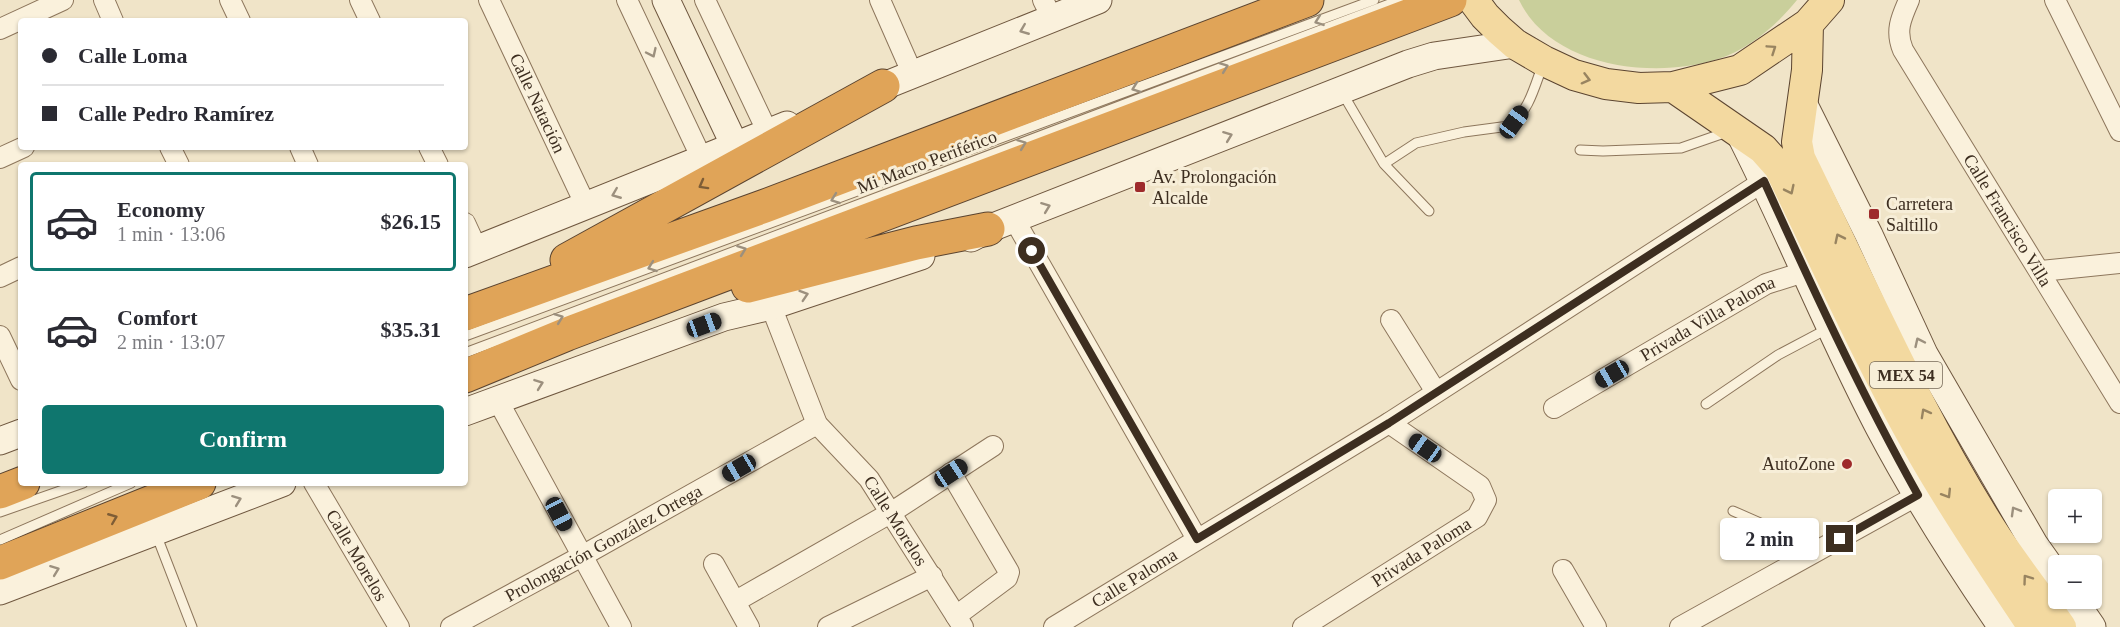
<!DOCTYPE html>
<meta charset="utf-8">
<style>
body{margin:0;font-family:Georgia,serif;background:#f2f2f3;color:#2b2b33;height:100vh;display:flex;flex-direction:column;font-size:22px;white-space:nowrap}
*{box-sizing:border-box;margin:0}
p{font-size:20px;color:#7c7c81}
.icon{flex:none;width:33px;height:33px;fill:none;stroke:currentColor;stroke-width:2;stroke-linecap:round;stroke-linejoin:round}
.map{position:relative;flex:1;overflow:hidden}
.side{position:absolute;left:18px;top:162px;width:450px;height:324px;display:flex;flex-direction:column;background:#fff;border-radius:6px;box-shadow:0 2px 4px #0004}
.side>*{flex:none}
.hud{position:absolute;left:18px;top:18px;width:450px;height:132px;border-radius:6px;box-shadow:0 2px 4px #0004;display:grid;align-content:center;height:132px;padding:0 24px;background:#fff}
.fabs{position:absolute;left:2048px;top:489px;display:grid;gap:12px}
.fabs a{display:grid;place-items:center;width:54px;height:54px;border-radius:6px;background:#fff;box-shadow:0 2px 4px #0004;font-size:30px}
.end{position:absolute;width:27px;height:27px;margin:-14px;border:8px solid #3d2e20;background:#fff;box-shadow:0 0 0 3px #fff}
.from{border-radius:50%}
.bubble{position:absolute;height:42px;border-radius:6px;background:#fff;box-shadow:0 2px 4px #0004;font-size:20px;font-weight:700;line-height:42px;text-align:center}
.car{position:absolute;width:18px;height:36px;margin:-18px -9px;border-radius:8px;box-shadow:0 0 4px 2px #0007;background:linear-gradient(#222 24%,#8ab4d8 0 40%,#222 0 76%,#8ab4d8 0 86%,#222 0)}
.hud b{display:flex;align-items:center;gap:21px;height:57px;font-size:22px}
.hud b+b{border-top:2px solid #e1e1e2}
.hud i{width:15px;height:15px;background:#2b2b33}
ul{padding:10px 0 0;list-style:none}
li{display:flex;align-items:center;gap:18px;height:99px;margin:0 12px 9px;padding:0 12px;border:3px solid transparent;border-radius:6px}
li div{flex:1}
li b{display:block;font-size:22px}
li em{font-style:normal;font-weight:700}
li.active{border-color:#0f766e}
li>.icon{width:54px;height:54px;stroke-width:1.5}
.action{display:flex;gap:12px;margin-top:auto;padding:12px 24px}
.action a{flex:1;height:69px;border-radius:6px;background:#0f766e;color:#fff;font-size:24px;font-weight:700;line-height:69px;text-align:center}
.map>svg:first-child{display:block}
.green{fill:#c9cf9b}
.lines{fill:none;stroke-linecap:round;stroke-linejoin:round}
.lane-casing{stroke:#8d765c;stroke-width:11}
.street-casing{stroke:#8d765c;stroke-width:22}
.secondary-casing{stroke:#6f573f;stroke-width:29}
.primary-casing{stroke:#5b4430;stroke-width:32}
.highway-casing{stroke:#5b4430;stroke-width:35}
.lane{stroke:#faf1dc;stroke-width:9}
.street{stroke:#faf1dc;stroke-width:20}
.secondary{stroke:#faf1dc;stroke-width:27}
.primary{stroke:#f3d9a0;stroke-width:30}
.highway{stroke:#e0a458;stroke-width:33}
.oneway{stroke:#9c907e}
.oneway2{stroke:#988460}
.oneway3{stroke:#7e5d36}
.route{stroke:#3d2e20;stroke-width:8}
.poi-dot{fill:#9e2a2b;stroke:#f7eed8;stroke-width:2}
.labels{text-anchor:middle;stroke-width:6;stroke-linejoin:round;paint-order:stroke}
.shield{fill:#f7eed8;stroke:#756857;stroke-width:1.5}
.shield-label{font-size:16px;font-weight:bold;fill:#3d2e20}
.street-label{font-size:18px;fill:#3d2e20;stroke:#f7eed8}
.poi-label{font-size:18px;fill:#3d2e20;stroke:#f7eed8;text-anchor:start}
</style>
<div class="map">
<svg width="2120" height="627" viewBox="0 0 2120 627">
<rect width="100%" height="100%" fill="#f0e4c8"/>
<path class="green" d="M1519,0h278c-20,25 -48,49 -79,59 -64,21 -167,8 -199,-59z"/>
<g class="lines">
<g class="lane-casing">
<path id="lane" d="M1343,94l41,70
M1580,150l23,1 78,-3 46,-16
M1429,211l-45,-47 32,-21 48,-11 45,-6c20,-14 26,-41 34,-62
M465,336l909,-336
M465,353l935,-353
M1706,404l72,-49 51,-27
M1733,511l86,38
M0,512l83,-29
M156,534l36,93
M0,540l131,-57"/>
</g>
<g class="street-casing">
<g id="street">
<path d="M104,0l9,21"/>
<path d="M230,0l10,21"/>
<path d="M360,0l10,21"/>
<path id="s1" d="M489,0l97,206"/>
<path d="M627,0l75,159"/>
<path d="M705,0l63,133"/>
<path d="M880,0l33,75"/>
<path d="M1043,0l9,18"/>
<path id="s2" d="M1909,0c-8,18 -14,31 -6,50l217,353"/>
<path d="M2055,0l65,131"/>
<path d="M0,29l63,-29"/>
<path d="M170,147l9,18"/>
<path d="M300,147l8,18"/>
<path d="M429,147l9,18"/>
<path d="M0,158l24,-11"/>
<path d="M1014,219l183,320"/>
<path d="M465,223l12,26"/>
<path d="M2041,271l79,-8"/>
<path d="M0,277l21,-10"/>
<path id="s3" d="M771,306l46,118 52,55 94,148"/>
<path d="M1391,320l45,72"/>
<path d="M0,336l21,44"/>
<path d="M497,399l124,228"/>
<path id="s4" d="M1554,408l212,-124 38,-12"/>
<path d="M951,473l58,99 -2,6 -51,38"/>
<path id="s5" d="M314,483l85,144"/>
<path d="M714,564l35,63"/>
<path d="M1563,570l33,57"/>
<path d="M736,601l156,-89 101,-66"/>
<path id="s6" d="M451,627l131,-71 235,-132"/>
<path d="M828,627l104,-51"/>
<path id="s7" d="M1054,627l335,-204 375,-242"/>
<path id="s8" d="M1303,627l174,-110 9,-17 -6,-14 -91,-63"/>
<path d="M1680,627l238,-132"/>
</g>
</g>
<g class="secondary-casing">
<path id="secondary" d="M666,0l69,146
M864,94l234,-94
M1803,103l66,132 55,119 110,190 24,34
M1739,132c50,98 90,200 141,297 36,68 78,134 122,198
M971,238l17,-9 420,-165 26,-8 81,-12
M465,254l322,-129
M465,412l259,-95 47,-11 150,-50
M0,441l21,-8
M0,591l282,-108
M2072,598l20,29"/>
</g>
<g class="primary-casing">
<path id="primary" d="M1473,0l12,16 14,14 16,14 29,17 30,14 32,9 33,4 34,-1 67,-17 68,-46 21,-24
M1808,24l-1,46 -10,72 3,16c63,128 120,261 197,380 20,30 43,59 64,89
M1673,87l90,62 16,18c49,101 95,205 152,302 32,54 67,106 102,158"/>
</g>
<g class="highway-casing">
<path id="highway" d="M567,260l316,-174
M748,286l168,-43 72,-14
M465,314l300,-108 542,-206
M465,376l102,-42 883,-334
M0,492l23,-9
M0,563l199,-80"/>
</g>
<use href="#lane" class="lane"/>
<use href="#street" class="street"/>
<use href="#secondary" class="secondary"/>
<use href="#primary" class="primary"/>
<use href="#highway" class="highway"/>
</g>
<defs><path id="oneway-chevron" d="M-2-3.5L2.5 0L-2 3.5" fill="none" stroke-width="1.6" stroke-linecap="round" stroke-linejoin="round" transform="scale(1.5)"/></defs>
<g class="oneway">
<use href="#oneway-chevron" transform="translate(1319 21) rotate(160)"/>
<use href="#oneway-chevron" transform="translate(1024 30) rotate(158)"/>
<use href="#oneway-chevron" transform="translate(652 53) rotate(65)"/>
<use href="#oneway-chevron" transform="translate(1224 67) rotate(-21)"/>
<use href="#oneway-chevron" transform="translate(1136 88) rotate(160)"/>
<use href="#oneway-chevron" transform="translate(1228 136) rotate(-21)"/>
<use href="#oneway-chevron" transform="translate(1022 144) rotate(-21)"/>
<use href="#oneway-chevron" transform="translate(616 194) rotate(158)"/>
<use href="#oneway-chevron" transform="translate(835 199) rotate(160)"/>
<use href="#oneway-chevron" transform="translate(1046 207) rotate(-21)"/>
<use href="#oneway-chevron" transform="translate(742 250) rotate(-21)"/>
<use href="#oneway-chevron" transform="translate(652 267) rotate(160)"/>
<use href="#oneway-chevron" transform="translate(804 295) rotate(-18)"/>
<use href="#oneway-chevron" transform="translate(559 318) rotate(-21)"/>
<use href="#oneway-chevron" transform="translate(1919 342) rotate(-115)"/>
<use href="#oneway-chevron" transform="translate(539 384) rotate(-20)"/>
<use href="#oneway-chevron" transform="translate(237 500) rotate(-21)"/>
<use href="#oneway-chevron" transform="translate(2015 511) rotate(-120)"/>
<use href="#oneway-chevron" transform="translate(55 570) rotate(-21)"/>
</g>
<g class="oneway2">
<use href="#oneway-chevron" transform="translate(1772 49) rotate(-34)"/>
<use href="#oneway-chevron" transform="translate(1586 79) rotate(15)"/>
<use href="#oneway-chevron" transform="translate(1790 190) rotate(64)"/>
<use href="#oneway-chevron" transform="translate(1839 238) rotate(-116)"/>
<use href="#oneway-chevron" transform="translate(1925 413) rotate(-119)"/>
<use href="#oneway-chevron" transform="translate(1947 494) rotate(58)"/>
<use href="#oneway-chevron" transform="translate(2027 579) rotate(-126)"/>
</g>
<g class="oneway3">
<use href="#oneway-chevron" transform="translate(703 185) rotate(151)"/>
<use href="#oneway-chevron" transform="translate(113 518) rotate(-22)"/>
</g>
<g class="lines">
<path class="route" d="M1032,251l165,288 192,-116 375,-242c48,106 97,212 154,314l-78,44"/>
</g>
<g class="poi-dot">
<rect x="1134" y="181" width="12" height="12" rx="3"/>
<rect x="1868" y="208" width="12" height="12" rx="3"/>
<circle cx="1847" cy="464" r="6"/>
</g>
<g class="labels">
<rect class="shield" x="1870" y="362" width="72" height="26" rx="4.5"/>
<g class="shield-label">
<text x="1906" y="381">MEX 54</text>
</g>
<g class="street-label">
<text dy="6" stroke="none"><textPath href="#s1" startOffset="114">Calle Natación</textPath></text>
<text transform="translate(927 162) rotate(-21)" y="6">Mi Macro Periférico</text>
<text dy="6" stroke="none"><textPath href="#s2" startOffset="252">Calle Francisco Villa</textPath></text>
<text dy="6" stroke="none"><textPath href="#s4" startOffset="178">Privada Villa Paloma</textPath></text>
<text dy="6" stroke="none"><textPath href="#s3" startOffset="252">Calle Morelos</textPath></text>
<text dy="6" stroke="none"><textPath href="#s6" startOffset="174">Prolongación González Ortega</textPath></text>
<text dy="6" stroke="none"><textPath href="#s8" startOffset="140">Privada Paloma</textPath></text>
<text dy="6" stroke="none"><textPath href="#s5" startOffset="84">Calle Morelos</textPath></text>
<text dy="6" stroke="none"><textPath href="#s7" startOffset="94">Calle Paloma</textPath></text>
</g>
<g class="poi-label">
<text x="1152" y="183">Av. Prolongación<tspan x="1152" dy="21">Alcalde</tspan></text>
<text x="1886" y="210">Carretera<tspan x="1886" dy="21">Saltillo</tspan></text>
<text x="1835" y="470" text-anchor="end">AutoZone</text>
</g>
</g>
</svg>
<div class="fabs">
<a>+</a>
<a>−</a>
</div>
<i class="end from" style="left:1032px;top:251px"></i>
<i class="end" style="left:1840px;top:539px"></i>
<div class="bubble" style="left:1720px;top:518px;width:99px">2 min</div>
<i class="car" style="left:1514px;top:122px;rotate:36deg"></i>
<i class="car" style="left:704px;top:325px;rotate:70deg"></i>
<i class="car" style="left:1612px;top:374px;rotate:240deg"></i>
<i class="car" style="left:1425px;top:448px;rotate:305deg"></i>
<i class="car" style="left:739px;top:468px;rotate:240deg"></i>
<i class="car" style="left:951px;top:473px;rotate:57deg"></i>
<i class="car" style="left:559px;top:514px;rotate:152deg"></i>
<div class="hud">
<b><i class="from"></i>Calle Loma</b>
<b><i></i>Calle Pedro Ramírez</b>
</div>
<section class="side">
<ul>
<li class="active"><svg class="icon" aria-label="car" viewBox="0 0 24 24"><path d="M5 17H2v-5l4-1 3-4h7l3 4 3 1v5h-3M9 17h6M6 11h13"/><circle cx="7" cy="17" r="2"/><circle cx="17" cy="17" r="2"/></svg><div><b>Economy</b><p>1 min · 13:06</p></div><em>$26.15</em></li>
<li><svg class="icon" aria-label="car" viewBox="0 0 24 24"><path d="M5 17H2v-5l4-1 3-4h7l3 4 3 1v5h-3M9 17h6M6 11h13"/><circle cx="7" cy="17" r="2"/><circle cx="17" cy="17" r="2"/></svg><div><b>Comfort</b><p>2 min · 13:07</p></div><em>$35.31</em></li>
</ul>
<div class="action"><a>Confirm</a></div>
</section>
</div>
